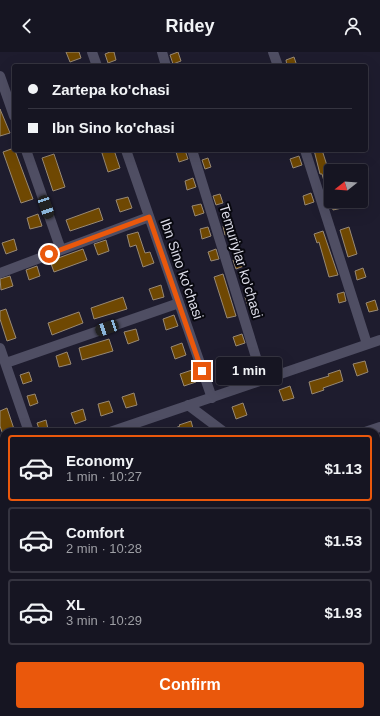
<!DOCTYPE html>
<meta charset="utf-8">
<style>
body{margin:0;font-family:Arial,sans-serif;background:#1f1e2a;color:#f1f3f6;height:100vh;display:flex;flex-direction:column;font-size:15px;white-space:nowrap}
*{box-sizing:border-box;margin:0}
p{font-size:13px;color:#9e9fa5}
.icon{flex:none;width:22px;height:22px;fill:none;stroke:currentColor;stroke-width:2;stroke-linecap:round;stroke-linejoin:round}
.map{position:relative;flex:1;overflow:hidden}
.details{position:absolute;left:0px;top:376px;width:380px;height:288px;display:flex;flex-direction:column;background:#161522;border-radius:12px 12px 0 0;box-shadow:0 4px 16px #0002,0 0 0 1px #353440}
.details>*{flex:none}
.banner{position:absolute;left:12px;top:12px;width:356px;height:88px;border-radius:4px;box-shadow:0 4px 16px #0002,0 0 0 1px #353440;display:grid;align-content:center;height:88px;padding:0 16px;background:#161522}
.needle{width:26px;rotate:253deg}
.fabs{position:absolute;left:324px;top:112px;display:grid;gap:8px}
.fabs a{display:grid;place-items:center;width:44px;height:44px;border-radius:4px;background:#161522;box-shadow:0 4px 16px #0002,0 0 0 1px #353440;font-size:20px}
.end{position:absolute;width:18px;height:18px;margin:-9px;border:5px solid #ea580c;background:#fff;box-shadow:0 0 0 2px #fff}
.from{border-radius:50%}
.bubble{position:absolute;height:28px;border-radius:4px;background:#161522;box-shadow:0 4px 16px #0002,0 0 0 1px #353440;font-size:13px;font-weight:800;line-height:28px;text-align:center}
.car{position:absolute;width:12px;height:24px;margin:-12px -6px;border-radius:5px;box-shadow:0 0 3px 1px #0007;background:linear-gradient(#222 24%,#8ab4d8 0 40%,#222 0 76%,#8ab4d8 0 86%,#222 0)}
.banner b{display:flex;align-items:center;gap:14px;height:38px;font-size:15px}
.banner b+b{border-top:1px solid #353440}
.banner i{width:10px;height:10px;background:#f1f3f6}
ul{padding:7px 0 0;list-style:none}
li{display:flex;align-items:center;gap:12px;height:66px;margin:0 8px 6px;padding:0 8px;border:2px solid #353440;border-radius:4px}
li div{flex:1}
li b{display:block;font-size:15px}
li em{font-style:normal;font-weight:800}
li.active{border-color:#ea580c}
li>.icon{width:36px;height:36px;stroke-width:1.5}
.action{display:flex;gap:8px;margin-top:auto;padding:8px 16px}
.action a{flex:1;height:46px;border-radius:4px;background:#ea580c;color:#fff;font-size:16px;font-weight:800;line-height:46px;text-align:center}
header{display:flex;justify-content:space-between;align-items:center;height:52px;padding:0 16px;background:#161522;font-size:18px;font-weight:800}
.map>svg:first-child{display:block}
.building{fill:#6f4802;stroke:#988975}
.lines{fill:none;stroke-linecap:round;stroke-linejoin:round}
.minor{stroke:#4f4e63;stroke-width:10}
.route{stroke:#ea580c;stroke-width:5}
.labels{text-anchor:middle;stroke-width:4;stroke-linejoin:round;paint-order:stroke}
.street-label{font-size:14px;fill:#dddde9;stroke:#08080f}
</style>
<header><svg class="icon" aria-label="back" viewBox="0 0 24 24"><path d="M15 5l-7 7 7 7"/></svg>Ridey<svg class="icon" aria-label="person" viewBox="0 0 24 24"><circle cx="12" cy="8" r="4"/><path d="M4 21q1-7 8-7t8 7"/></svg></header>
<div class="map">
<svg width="380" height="664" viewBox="0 0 380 664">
<rect width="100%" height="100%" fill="#1e1c2e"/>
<path class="building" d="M66,0h13l2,6 -11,4z
M110,0h4l2,8 -8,3 -3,-9z
M178,0l3,9 -8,3 -3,-9z
M294,5l3,9h-10l-1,-6z
M0,57l10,24 -10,3z
M14,96l19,51 -12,4 -18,-51z
M101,98h13l6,18 -12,4z
M185,98l3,9 -9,3 -3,-10z
M314,98h8l9,28v21h-2l-7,-25h-2z
M54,102l11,33 -12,4 -11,-33z
M299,104l3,9 -9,3 -3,-9z
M208,106l3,9 -6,2 -3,-9z
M193,126l3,9 -9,3 -2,-9z
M311,141l3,9 -9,3 -2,-9z
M220,142l3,9 -7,2 -3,-9z
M128,145l4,11 -12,4 -4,-12z
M331,149h9l2,7 -9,2z
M201,152l3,9 -9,3 -3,-10z
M99,156l4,12 -33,11 -4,-11z
M38,162l4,12 -12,3 -3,-11z
M231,171l3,9 -9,3 -2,-9z
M208,175l3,9 -9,3 -2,-10z
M349,175l8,27 -9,3 -8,-27z
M323,179l15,44 -9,2 -10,-35 -2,1 -3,-9z
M138,180l7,21 5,-1 4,11 -11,4 -7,-22 -6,2 -3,-12z
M14,187l3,11 -11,4 -4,-11z
M106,188l3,11 -11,4 -4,-11z
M83,197l4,11 -33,12 -4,-11z
M216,197l3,10 -8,2 -3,-9z
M242,205l2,9 -8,3 -3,-9z
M37,214l3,10 -11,4 -3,-10z
M363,216l3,9 -9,3 -2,-9z
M223,222l13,42 -9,2 -13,-41z
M10,224l3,10 -12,4 -1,-11z
M161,233l3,12 -11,3 -4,-11z
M344,240l2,9 -7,2 -2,-9z
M253,242l3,9 -8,3 -3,-9z
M123,245l4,12 -33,10 -3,-11z
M375,248l3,10 -9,2 -3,-9z
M6,257l10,29 -9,3 -7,-22v-8z
M79,260l4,11 -31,12 -4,-12z
M174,263l4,11 -12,4 -3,-11z
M136,277l3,11 -11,4 -4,-12z
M242,282l3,9 -9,3 -3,-9z
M109,287l4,12 -31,9 -3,-12z
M182,291l4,12 -11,4 -4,-12z
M67,300l4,12 -12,3 -3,-11z
M365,309l3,11 -11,4 -4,-12z
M192,318l4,12 -12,4 -4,-12z
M340,318l3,11 -20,7 1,2 -12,4 -3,-12 20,-6 -1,-2z
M29,320l3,9 -9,3 -3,-9z
M290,334l4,12 -11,3 -4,-11z
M134,341l3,12 -11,3 -4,-11z
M35,342l3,9 -8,3 -3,-10z
M109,349l4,11 -12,4 -3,-12z
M243,351l4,12 -11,4 -4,-12z
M7,356l8,24h-13l-2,-6v-15z
M83,357l3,11 -11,4 -4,-11z
M46,368l2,9 -8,3 -3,-9z
M191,369l3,11h-28l14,-6 -1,-1z"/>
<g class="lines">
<path class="minor" d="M92,0l5,14
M162,0l4,14
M273,0l5,14
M0,24l14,40
M26,98l35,100
M126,98l86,248
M192,98l71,230
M305,98l62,194
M0,221l149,-56
M0,296l29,84
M6,311l173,-60
M188,353l36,27
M110,380l270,-92
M365,380l15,-5
M0,418l4,-2
M0,429l4,4
M376,487l4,-2
M0,539l4,4
M376,607l4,-5
M105,660l3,4
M279,660l5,4
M334,664l3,-4"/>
</g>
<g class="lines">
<path class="route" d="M49,202l100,-37 53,154"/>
</g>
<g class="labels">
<g class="street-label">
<text transform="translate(241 209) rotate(73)" y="5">Temuriylar ko'chasi</text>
<text transform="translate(182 217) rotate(71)" y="5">Ibn Sino ko'chasi</text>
</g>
</g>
</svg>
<div class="fabs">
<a><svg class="needle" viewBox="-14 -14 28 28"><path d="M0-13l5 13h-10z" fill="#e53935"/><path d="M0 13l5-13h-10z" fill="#9e9fa5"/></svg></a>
</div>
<i class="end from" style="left:49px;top:202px"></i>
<i class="end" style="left:202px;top:319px"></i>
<div class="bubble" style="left:216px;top:305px;width:66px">1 min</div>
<i class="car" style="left:46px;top:155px;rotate:161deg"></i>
<i class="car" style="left:107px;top:276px;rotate:251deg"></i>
<div class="banner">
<b><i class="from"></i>Zartepa ko'chasi</b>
<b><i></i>Ibn Sino ko'chasi</b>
</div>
<section class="details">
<ul>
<li class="active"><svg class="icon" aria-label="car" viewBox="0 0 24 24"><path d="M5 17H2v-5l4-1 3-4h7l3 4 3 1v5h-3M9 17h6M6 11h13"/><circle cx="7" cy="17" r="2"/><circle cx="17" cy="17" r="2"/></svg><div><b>Economy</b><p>1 min · 10:27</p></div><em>$1.13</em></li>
<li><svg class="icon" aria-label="car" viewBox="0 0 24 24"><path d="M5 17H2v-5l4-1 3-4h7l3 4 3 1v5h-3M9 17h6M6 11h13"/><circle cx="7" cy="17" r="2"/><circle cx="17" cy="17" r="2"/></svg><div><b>Comfort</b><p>2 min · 10:28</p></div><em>$1.53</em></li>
<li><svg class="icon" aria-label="car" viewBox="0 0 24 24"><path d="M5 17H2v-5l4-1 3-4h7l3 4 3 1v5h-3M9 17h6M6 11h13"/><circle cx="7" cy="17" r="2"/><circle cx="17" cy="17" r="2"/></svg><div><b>XL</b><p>3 min · 10:29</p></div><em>$1.93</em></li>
</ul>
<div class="action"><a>Confirm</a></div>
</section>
</div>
